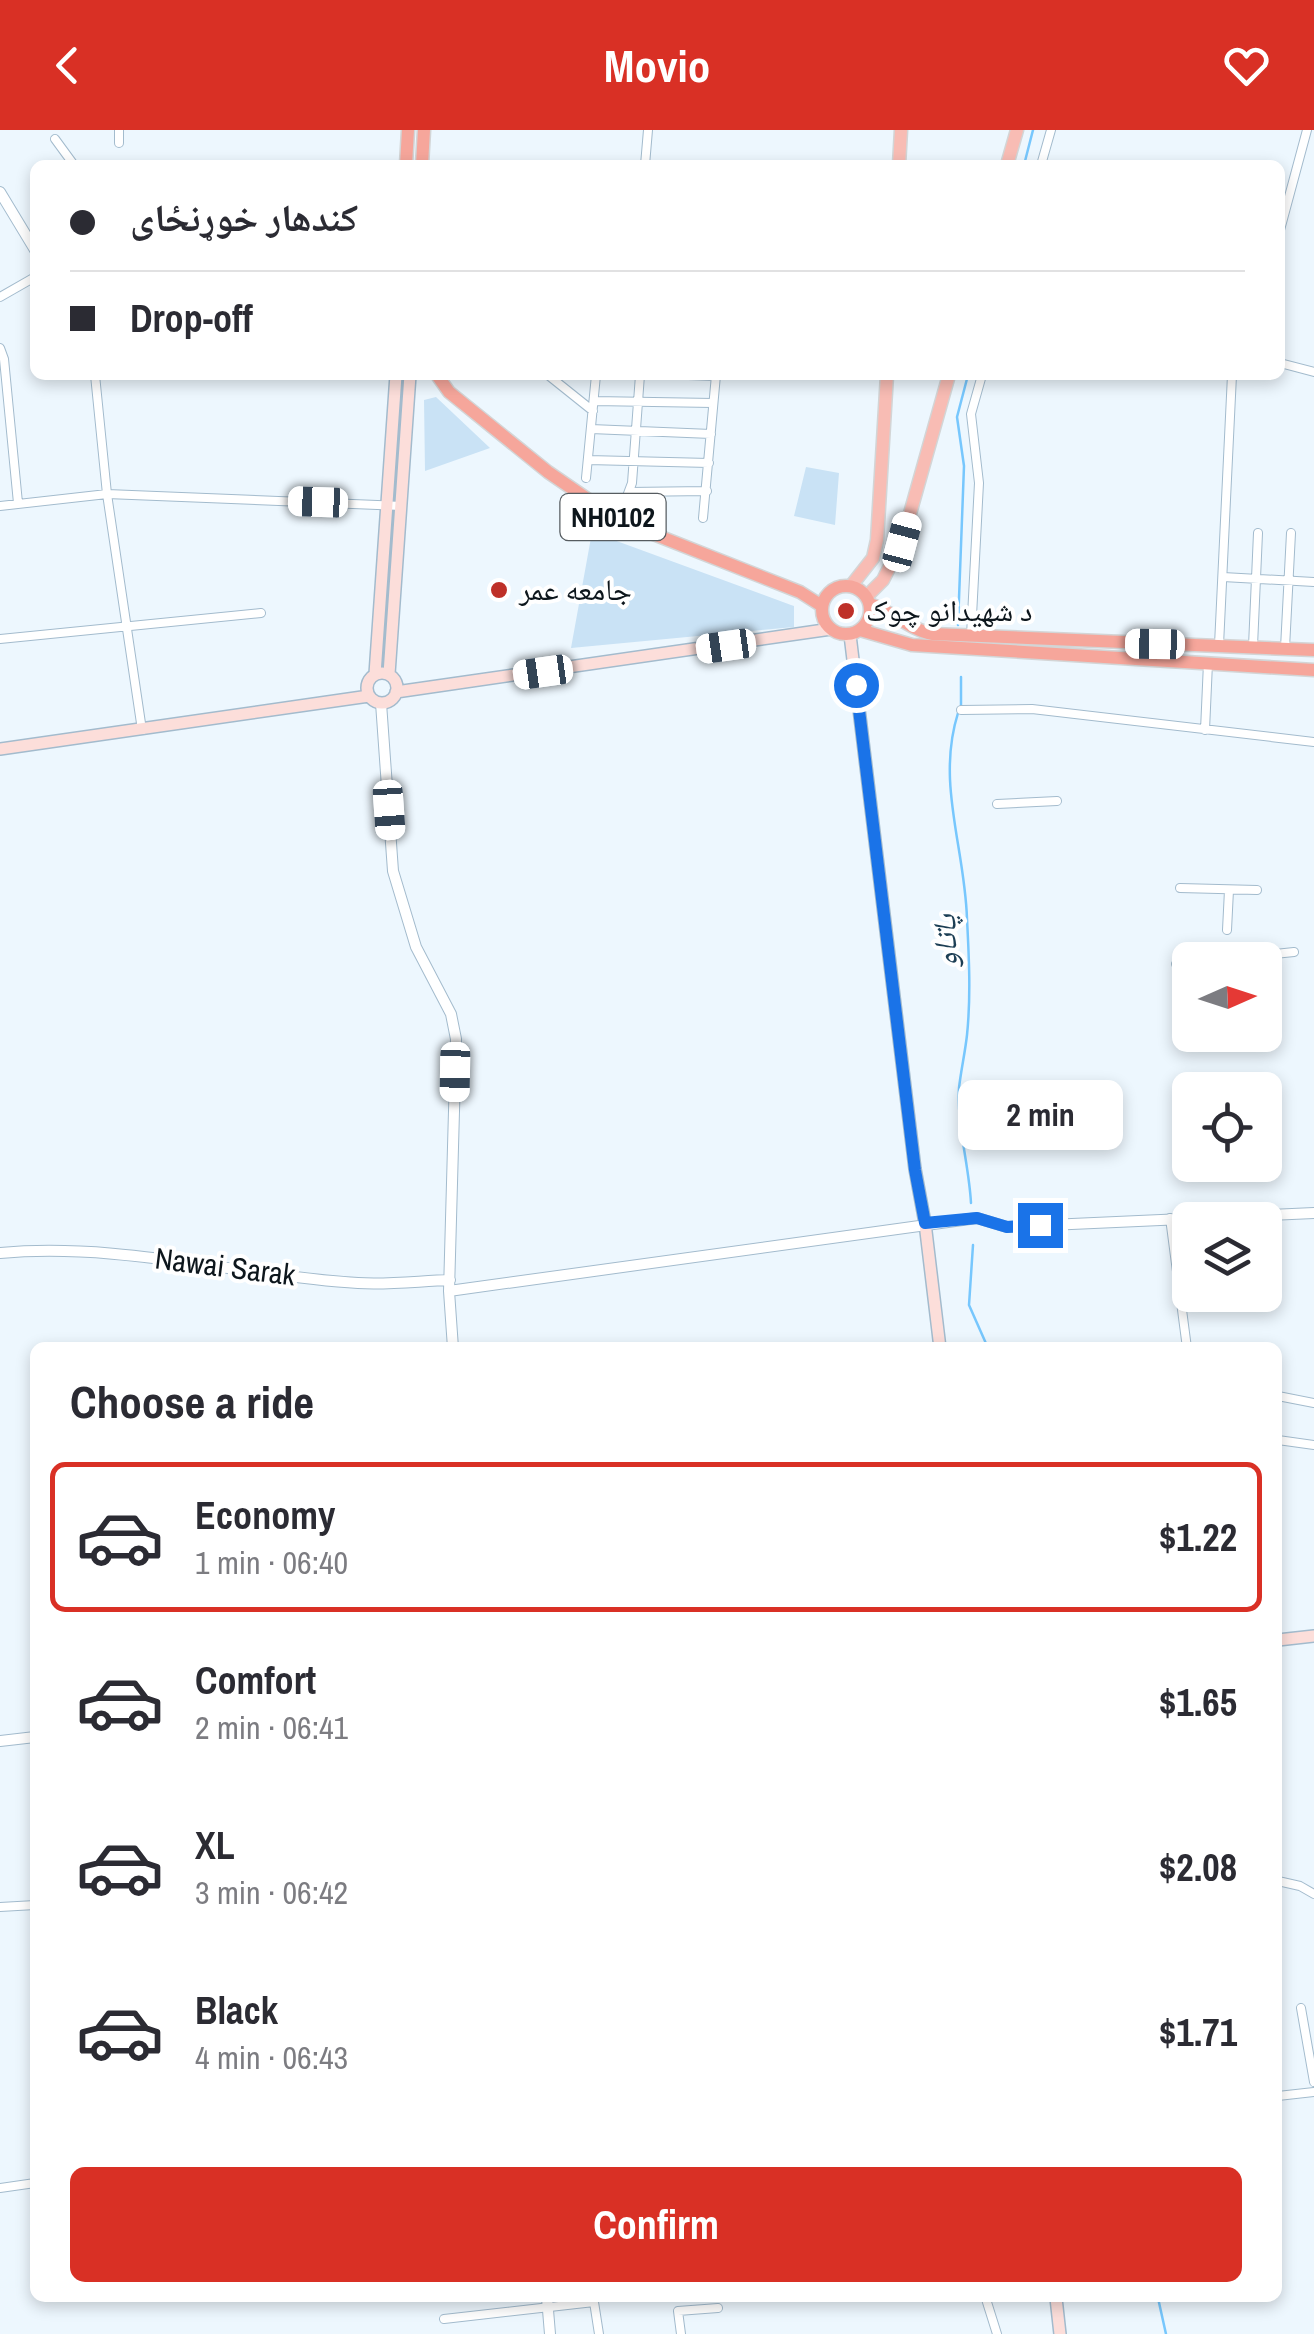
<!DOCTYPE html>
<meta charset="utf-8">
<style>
body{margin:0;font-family:"Archivo Narrow","Noto Naskh Arabic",sans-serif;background:#f2f2f3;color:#2b2b33;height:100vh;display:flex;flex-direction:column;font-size:38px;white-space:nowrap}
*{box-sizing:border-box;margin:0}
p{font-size:32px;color:#7c7c81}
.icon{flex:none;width:55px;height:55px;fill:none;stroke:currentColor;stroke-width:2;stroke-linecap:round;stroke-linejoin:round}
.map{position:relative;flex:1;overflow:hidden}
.panel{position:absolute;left:30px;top:1212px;width:1252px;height:960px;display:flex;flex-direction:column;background:#fff;border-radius:15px;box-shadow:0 5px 15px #0003}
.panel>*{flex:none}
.hud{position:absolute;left:30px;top:30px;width:1255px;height:220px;border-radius:15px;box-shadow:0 5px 15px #0003;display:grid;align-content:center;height:220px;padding:0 40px;background:#fff}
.needle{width:65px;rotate:87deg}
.buttons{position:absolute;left:1172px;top:812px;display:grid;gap:20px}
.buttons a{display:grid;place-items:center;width:110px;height:110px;border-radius:15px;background:#fff;box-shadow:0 5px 15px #0003;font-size:50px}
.end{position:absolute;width:45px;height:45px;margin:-22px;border:12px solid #1a73e8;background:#fff;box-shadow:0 0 0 5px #fff}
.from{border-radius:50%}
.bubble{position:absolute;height:70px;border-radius:15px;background:#fff;box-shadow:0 5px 15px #0003;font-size:32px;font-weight:800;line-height:70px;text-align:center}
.car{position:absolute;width:30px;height:60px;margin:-30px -15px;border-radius:12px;box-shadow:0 0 8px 2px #0007;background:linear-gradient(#fff 24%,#345 0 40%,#fff 0 76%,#345 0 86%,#fff 0)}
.hud b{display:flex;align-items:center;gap:35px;height:95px;font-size:38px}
.hud b+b{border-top:2px solid #e1e1e2}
.hud i{width:25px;height:25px;background:#2b2b33}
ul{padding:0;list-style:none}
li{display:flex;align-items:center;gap:30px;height:150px;margin:0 20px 15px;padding:0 20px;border:5px solid transparent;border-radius:15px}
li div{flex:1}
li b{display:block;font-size:38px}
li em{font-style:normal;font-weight:800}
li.selected{border-color:#d93025}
li>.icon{width:90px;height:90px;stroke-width:1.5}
h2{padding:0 40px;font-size:45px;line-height:120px}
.cta{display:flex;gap:20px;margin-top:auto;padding:20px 40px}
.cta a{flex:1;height:115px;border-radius:15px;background:#d93025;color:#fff;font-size:40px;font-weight:800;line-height:115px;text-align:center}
header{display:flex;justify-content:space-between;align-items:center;height:130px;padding:0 40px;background:#d93025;color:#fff;font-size:45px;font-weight:800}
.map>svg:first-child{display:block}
.green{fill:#c9e2f5}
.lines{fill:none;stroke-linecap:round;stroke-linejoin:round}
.stream{stroke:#77c7fd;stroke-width:2.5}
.minor-casing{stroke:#a3bbcd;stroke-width:10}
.tertiary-casing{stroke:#a3bbcd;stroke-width:12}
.secondary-casing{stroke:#a3bbcd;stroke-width:14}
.primary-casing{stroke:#d3d5d6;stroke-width:15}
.trunk-casing{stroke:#d3d5d6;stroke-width:15}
.minor{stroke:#fff;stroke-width:8}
.tertiary{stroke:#fff;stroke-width:10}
.secondary{stroke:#fcdeda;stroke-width:11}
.primary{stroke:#f8bcb4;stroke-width:12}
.trunk{stroke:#f6a69b;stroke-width:12}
.route{stroke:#1a73e8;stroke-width:12}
.poi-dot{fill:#be3028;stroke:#fff;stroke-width:4}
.labels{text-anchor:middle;stroke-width:8;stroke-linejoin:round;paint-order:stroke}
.shield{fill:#fff;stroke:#565c60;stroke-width:2.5}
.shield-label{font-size:28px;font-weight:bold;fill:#0d161c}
.poi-label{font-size:30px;fill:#0d161c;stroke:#fff;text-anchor:start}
.street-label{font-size:30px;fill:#0d161c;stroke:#fff}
.water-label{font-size:32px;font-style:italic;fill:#1c3e54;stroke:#fff}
</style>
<header><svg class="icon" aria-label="back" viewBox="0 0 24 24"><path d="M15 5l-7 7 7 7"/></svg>Movio<svg class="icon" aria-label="heart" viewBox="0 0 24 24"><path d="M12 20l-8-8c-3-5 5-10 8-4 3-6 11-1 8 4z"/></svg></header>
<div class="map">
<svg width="1314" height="2204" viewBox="0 0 1314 2204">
<rect width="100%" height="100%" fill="#edf7fe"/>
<path class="green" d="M436,267l54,51 -65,23 -1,-71z
M806,337l33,6 -4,52 -41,-9z
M592,402l199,73 3,1v21l-223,21z"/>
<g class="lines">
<path class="stream" d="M1024,35l9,-35
M958,495l6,-159 -7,-49 11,-42
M961,576v-29
M958,583c-22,70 7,135 9,206 2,38 4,77 0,116 -2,18 -6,35 -8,53 -2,39 10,77 12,115
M973,1115l-4,60 19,43
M1158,2168l8,36"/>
<g class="minor-casing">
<path id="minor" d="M55,9l19,26
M119,13v-13
M645,35l3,-35
M1041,35l10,-35
M1280,100l27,-100
M0,167l35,-20
M0,218l4,11 14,144
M1280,233l34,9
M95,245l12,119 35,236
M548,245l45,36
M688,245l28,1
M594,271l119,2
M591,299l120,5
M588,330l121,3
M586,348l10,-103
M629,362l78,-1
M0,376l107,-12 295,12
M703,388l13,-143
M618,390l14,-37 8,-108
M1223,447l91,5
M971,505l8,-152 -8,-69 11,-39
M0,509l261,-26
M1219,515l13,-270
M1253,516l5,-113
M1285,518l6,-115
M961,580l71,-1 282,33
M1205,600l3,-67
M997,674l60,-3
M1180,758l77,2
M1227,800l2,-40
M1216,830l78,-8
M1176,834l14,-1
M1170,1088l17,130
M1278,1266l36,7
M1278,1310l36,5
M1278,1751l22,5 14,8
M0,1777l35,-2
M1301,1878l13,74
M1278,1966l36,-4
M0,2058l35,-5
M986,2169l11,35
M444,2189l150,-17 5,32
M681,2204l-3,-23 40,-3"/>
</g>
<g class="tertiary-casing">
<path id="tertiary" d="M0,62l35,58
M381,573l12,168 23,76 35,67 5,25 -7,252 4,57
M0,1123c120,-11 239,23 358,30 30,2 61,-2 92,-3
M449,1161l528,-73 30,9 307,-14
M0,1611l35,-4
M547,2168l3,36"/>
</g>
<g class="secondary-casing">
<path id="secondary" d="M850,505l65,534 10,54 15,125
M367 558a15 15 0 1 1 30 0a15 15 0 1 1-30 0Z
M375,544l21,-299
M389,544l21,-299
M396,562l435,-63
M0,619l369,-53
M1278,1510l36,-4
M1056,2168l4,36"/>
</g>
<g class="primary-casing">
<path id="primary" d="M899,35l2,-35
M1007,35l10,-35
M851,456l22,-28 4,-18 10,-165
M867,466l16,-16 19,-38 47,-167"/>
</g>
<g class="trunk-casing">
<path id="trunk" d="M406,35l2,-35
M422,35l2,-35
M437,245l12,17 99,80 70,48 182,72 22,14
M822 480a24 24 0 1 1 48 0a24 24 0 1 1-48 0Z
M870,474c23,8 40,26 63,30l381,16
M860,500l52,15 402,25"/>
</g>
<use href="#minor" class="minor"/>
<use href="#tertiary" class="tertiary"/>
<use href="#secondary" class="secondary"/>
<use href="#primary" class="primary"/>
<use href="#trunk" class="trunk"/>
</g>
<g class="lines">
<path class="route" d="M856,555l59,485 10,53 52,-5 30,9 33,-2"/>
</g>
<g class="poi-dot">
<circle cx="499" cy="460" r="10"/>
<circle cx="846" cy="481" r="10"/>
</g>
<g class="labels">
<rect class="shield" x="560.5" y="364" width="105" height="46" rx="8"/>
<g class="shield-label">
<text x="613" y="397">NH0102</text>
</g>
<g class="poi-label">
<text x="519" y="470">جامعه عمر</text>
<text x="866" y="491">د شهيدانو چوک</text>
</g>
<g class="street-label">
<text transform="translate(225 1137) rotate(7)" y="10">Nawai Sarak</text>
</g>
<g class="water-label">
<text transform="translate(945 811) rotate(-92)" y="11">پاتاو</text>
</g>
</g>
</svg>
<div class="buttons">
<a><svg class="needle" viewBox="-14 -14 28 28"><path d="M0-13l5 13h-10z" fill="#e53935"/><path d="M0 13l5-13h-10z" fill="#7c7c81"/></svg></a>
<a><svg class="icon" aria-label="locate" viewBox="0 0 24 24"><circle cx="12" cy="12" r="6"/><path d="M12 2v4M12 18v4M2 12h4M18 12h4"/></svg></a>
<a><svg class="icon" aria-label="layers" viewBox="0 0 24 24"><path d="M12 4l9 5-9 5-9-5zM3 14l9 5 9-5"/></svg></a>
</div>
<i class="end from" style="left:856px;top:555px"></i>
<i class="end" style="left:1040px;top:1095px"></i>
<div class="bubble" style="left:958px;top:950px;width:165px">2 min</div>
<i class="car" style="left:318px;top:372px;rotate:272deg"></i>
<i class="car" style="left:902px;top:412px;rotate:15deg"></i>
<i class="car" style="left:1155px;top:514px;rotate:271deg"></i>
<i class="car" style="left:726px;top:516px;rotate:262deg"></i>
<i class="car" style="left:543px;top:542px;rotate:262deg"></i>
<i class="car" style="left:389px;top:680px;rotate:176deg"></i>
<i class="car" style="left:455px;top:942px;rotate:181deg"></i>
<div class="hud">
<b><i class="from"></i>کندهار خوړنځای</b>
<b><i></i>Drop-off</b>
</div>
<section class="panel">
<h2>Choose a ride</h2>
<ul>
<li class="selected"><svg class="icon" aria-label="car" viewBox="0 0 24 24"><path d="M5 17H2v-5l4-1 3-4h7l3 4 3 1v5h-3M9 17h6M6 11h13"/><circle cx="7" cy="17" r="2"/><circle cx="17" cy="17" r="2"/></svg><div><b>Economy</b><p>1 min · 06:40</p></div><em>$1.22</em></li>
<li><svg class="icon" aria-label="car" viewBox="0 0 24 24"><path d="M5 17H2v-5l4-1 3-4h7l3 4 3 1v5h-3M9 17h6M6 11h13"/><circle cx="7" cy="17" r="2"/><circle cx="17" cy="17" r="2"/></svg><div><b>Comfort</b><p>2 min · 06:41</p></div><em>$1.65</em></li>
<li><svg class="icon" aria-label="car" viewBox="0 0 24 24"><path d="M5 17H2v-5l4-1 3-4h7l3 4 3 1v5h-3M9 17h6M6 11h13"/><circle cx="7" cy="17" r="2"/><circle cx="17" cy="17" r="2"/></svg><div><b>XL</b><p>3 min · 06:42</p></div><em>$2.08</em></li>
<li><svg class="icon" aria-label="car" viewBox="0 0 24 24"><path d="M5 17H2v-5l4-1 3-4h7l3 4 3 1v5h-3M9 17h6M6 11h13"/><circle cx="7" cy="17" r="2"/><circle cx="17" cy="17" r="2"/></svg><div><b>Black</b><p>4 min · 06:43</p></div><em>$1.71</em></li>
</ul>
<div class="cta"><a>Confirm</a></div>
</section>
</div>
